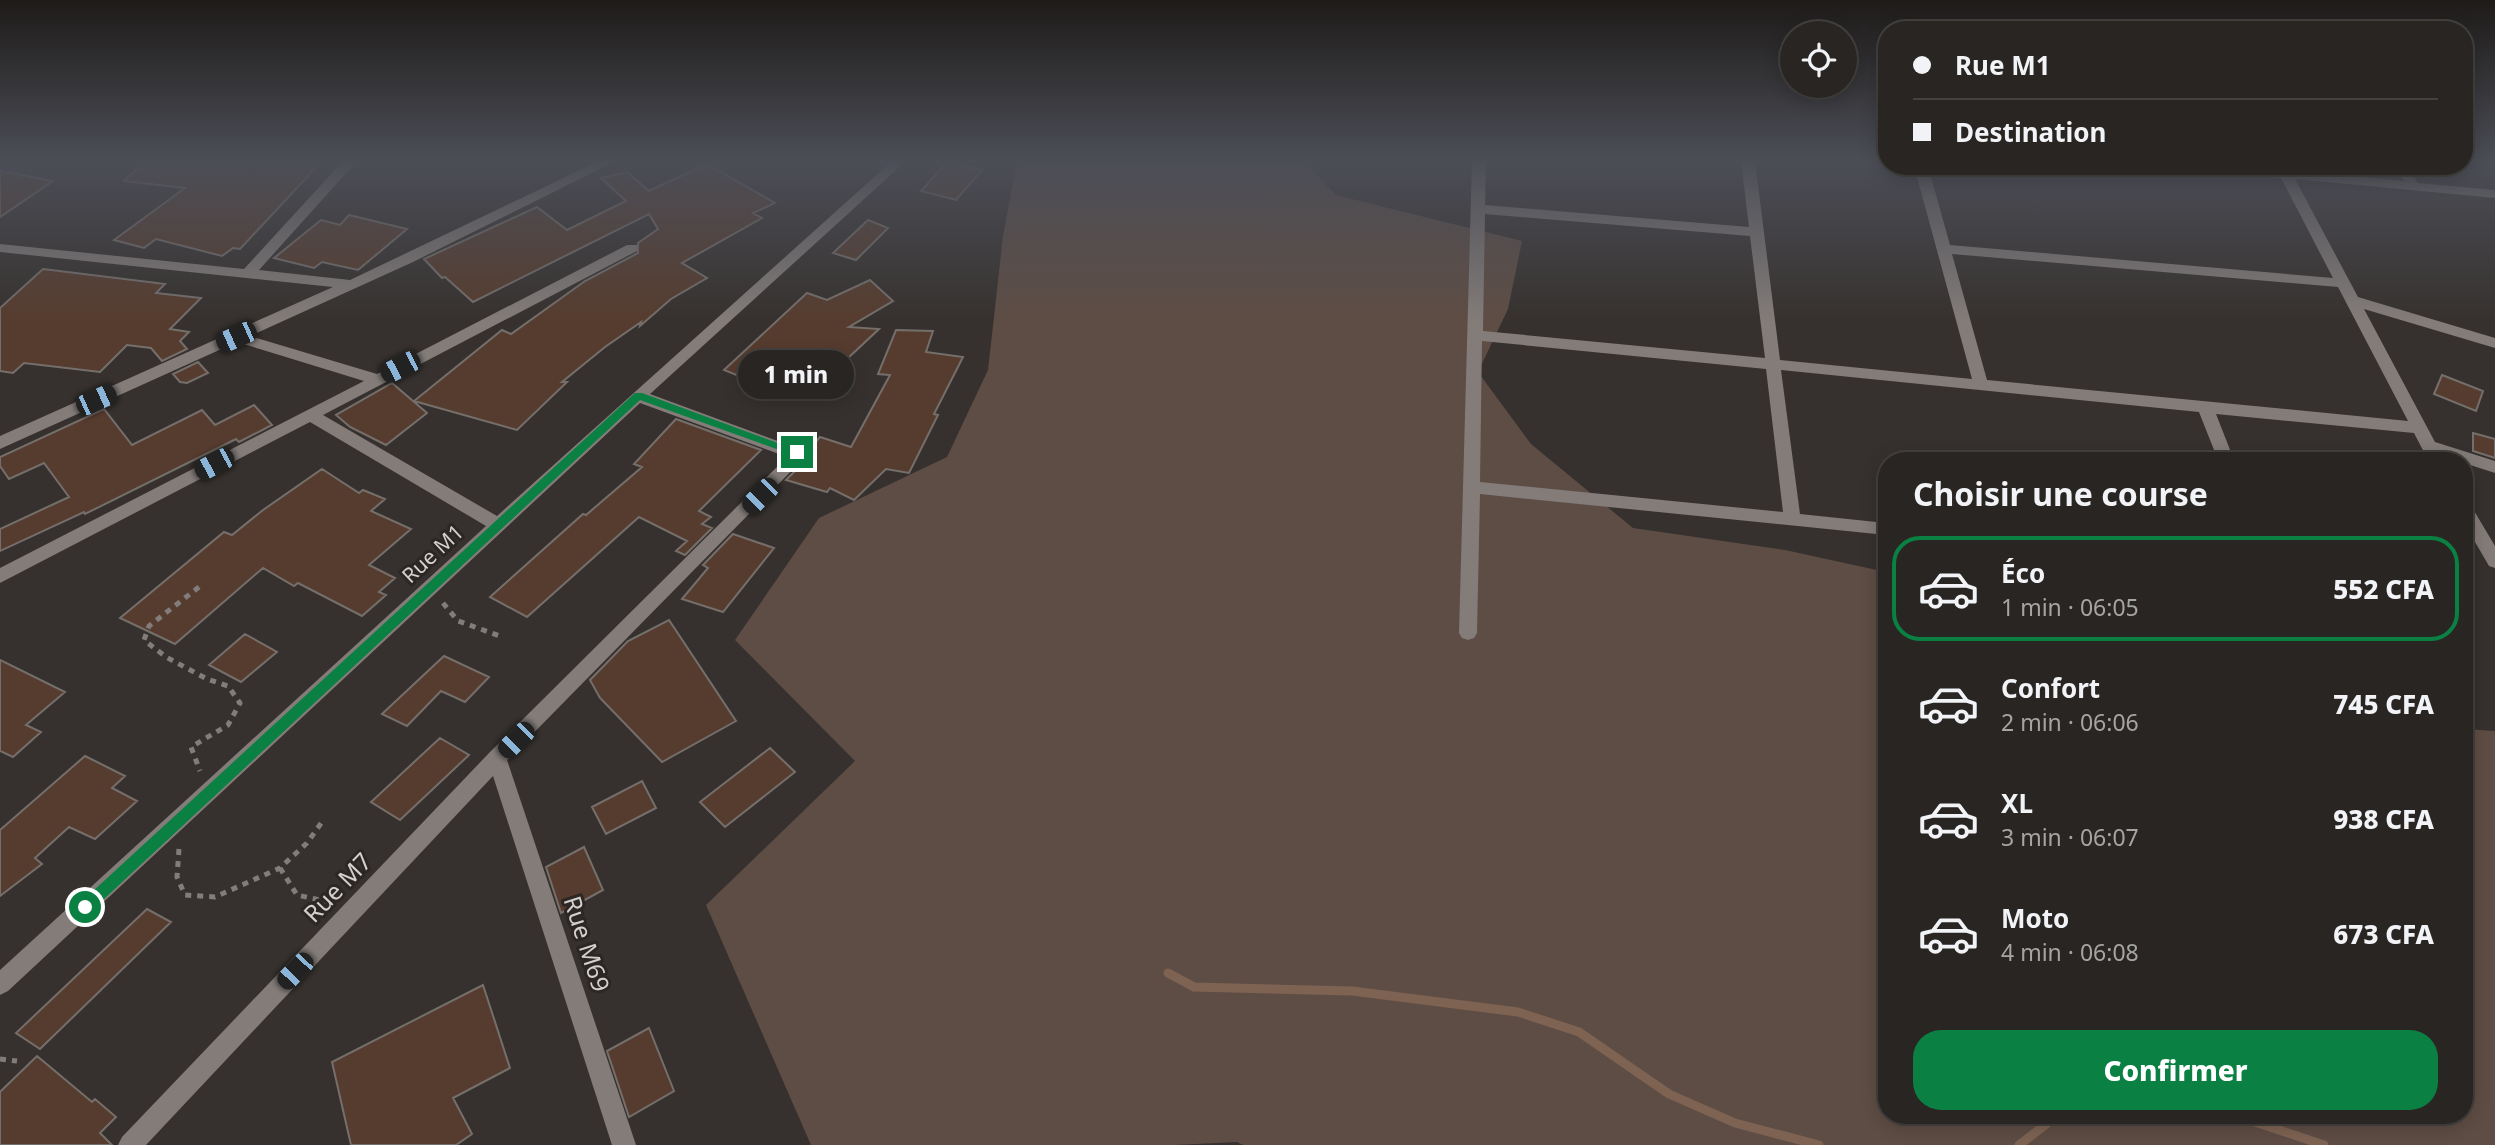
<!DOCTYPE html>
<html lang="fr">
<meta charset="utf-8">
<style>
body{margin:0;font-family:"Noto Sans",sans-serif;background:#302d2a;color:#f1f3f6;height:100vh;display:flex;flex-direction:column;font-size:26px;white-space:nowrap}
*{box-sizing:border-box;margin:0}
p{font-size:23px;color:#a5a5a5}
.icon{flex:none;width:38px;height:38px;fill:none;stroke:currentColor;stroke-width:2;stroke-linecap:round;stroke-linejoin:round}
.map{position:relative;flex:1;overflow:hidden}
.side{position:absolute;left:1878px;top:452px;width:595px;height:672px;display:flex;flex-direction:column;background:#282522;border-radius:28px;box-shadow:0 4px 18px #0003,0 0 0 2px #444240}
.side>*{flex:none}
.banner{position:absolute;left:1878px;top:21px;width:595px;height:154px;border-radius:28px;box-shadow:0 4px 18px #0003,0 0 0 2px #444240;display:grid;align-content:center;height:154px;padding:0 35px;background:#282522}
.buttons{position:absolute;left:1780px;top:21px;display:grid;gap:14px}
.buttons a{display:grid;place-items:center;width:77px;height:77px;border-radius:50%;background:#282522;box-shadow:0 4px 18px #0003,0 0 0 2px #444240;font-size:35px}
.end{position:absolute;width:32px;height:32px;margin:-16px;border:9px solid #0b8043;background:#fff;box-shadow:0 0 0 4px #fff}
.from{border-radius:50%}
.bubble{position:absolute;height:49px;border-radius:24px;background:#282522;box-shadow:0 4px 18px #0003,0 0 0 2px #444240;font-size:23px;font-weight:800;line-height:49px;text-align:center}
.car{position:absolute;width:21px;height:42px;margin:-21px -10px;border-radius:9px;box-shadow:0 0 5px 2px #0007;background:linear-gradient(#222 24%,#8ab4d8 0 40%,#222 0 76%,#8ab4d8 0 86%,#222 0)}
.banner b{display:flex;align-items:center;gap:24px;height:66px;font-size:26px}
.banner b+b{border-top:2px solid #444240}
.banner i{width:18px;height:18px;background:#f1f3f6}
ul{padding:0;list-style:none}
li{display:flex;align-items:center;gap:21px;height:105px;margin:0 14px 10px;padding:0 21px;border:4px solid transparent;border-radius:28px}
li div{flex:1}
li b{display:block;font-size:26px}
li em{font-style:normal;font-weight:800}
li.current{border-color:#0b8043}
li>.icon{width:63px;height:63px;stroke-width:1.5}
h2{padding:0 35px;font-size:32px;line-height:84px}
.button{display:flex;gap:14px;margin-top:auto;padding:14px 35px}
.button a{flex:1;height:80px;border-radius:28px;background:#0b8043;color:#fff;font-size:28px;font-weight:800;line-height:80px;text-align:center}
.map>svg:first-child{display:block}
.green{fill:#5e4d44}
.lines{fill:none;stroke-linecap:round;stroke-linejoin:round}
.stream{stroke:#7e6353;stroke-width:9}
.building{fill:#563c2e;stroke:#756f6c;stroke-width:2}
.path{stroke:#827d7b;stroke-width:5;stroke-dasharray:6 6;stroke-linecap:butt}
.minor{fill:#837c79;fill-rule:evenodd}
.route{fill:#0b8043}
.labels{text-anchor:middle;stroke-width:6;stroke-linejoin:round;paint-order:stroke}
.street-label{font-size:21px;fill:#d4d0ce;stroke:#2c2724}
.near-street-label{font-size:24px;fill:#d4d0ce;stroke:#2c2724}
</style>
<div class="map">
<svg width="2495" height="1145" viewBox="0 0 2495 1145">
<rect width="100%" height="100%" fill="#36312e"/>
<path class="green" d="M1017,161h286l33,34 186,46 -14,68 -30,63 53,72 102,84 152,22 101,22v543h578v-386l31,2v414h-1252l-6,-3 -62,3h-364l-105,-240 149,-144 -120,-121 84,-122 128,-61 41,-87 15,-134z"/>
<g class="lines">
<path class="stream" d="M1168,973l26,14 158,4 166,21 61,20 90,62 66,29 84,22
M2234,1115l90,30
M2019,1145l39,-30"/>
</g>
<path class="building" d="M146,161h176l-82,88 -7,-1 -11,8 -66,-17 -12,9 -30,-8 71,-52 -61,-7z
M947,162l35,8 -26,30 -35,-9z
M707,164l68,39 -22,10 9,5 -80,45 25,15 -36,21 -31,27 1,-4 -36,25 -43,35h5l-50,48 -103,-29 88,-71 9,4 74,-53 53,-28v-10l20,-14 -9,-15 -176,88 -28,-25 -3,1 -18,-19 113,-52 30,23 59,-29 -25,-23 26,-6 22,19z
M0,171l53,10 -53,36z
M349,215l58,14 -49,41 -36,-8 -8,6 -40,-10 47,-38 19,5z
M868,220l20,8 -32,32 -23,-7z
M43,269l122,15 -9,9 45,5 -31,31 19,3 -9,9 7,8 -25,12 -11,-13 -24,-3 -27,27 -76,-9 -11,10 -13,-2v-63z
M870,280l23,21 -44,26 30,2 -32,30 -27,-10 -44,42 -52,-21 83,-77 20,7z
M896,330l37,1 -7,21 37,5 -29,57 4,1 -29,58 -23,-4 -32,31 -24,-12 -3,4 -41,-12 23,-23 -1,-6 12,-14 31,10 39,-72 -12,-1z
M198,362l10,11 -21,10 -7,-1 -7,-8z
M2442,375l41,16 -7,20 -42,-17z
M392,383l35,30 -41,32 -36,-18 -14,-12z
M254,405l18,20 -33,17 -3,-3 -151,75 -1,-2 -84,39v-22l69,-32 -25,-34 -35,16 -9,-13v-9l104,-48 28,36 70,-35 13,15z
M676,419l85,31 -62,61 12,6 -9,7 10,4 -27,27 -9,-4 11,-10 -48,-24 -112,100 -37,-20 93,-83 3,1 56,-48 -8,-3z
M2473,433l22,6v19l-22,-7z
M322,469l37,24 4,-3 22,9 -14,12 40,18 -42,36 26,13 -16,14 7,3 -24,21 -64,-33 -4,3 -31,-18 -88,76 -55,-26 104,-86 8,3 31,-25z
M733,534l41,14 -51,64 -41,-13 26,-31 -5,-3z
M669,620l67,101 -74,41 -62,-64 -10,-18 38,-39z
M245,634l32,18 -36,30 -32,-17z
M444,656l45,21 -24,25 -24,-11 -34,35 -25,-12z
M0,660l65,32 -39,33 15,7 -28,25 -13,-6z
M440,738l29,17 -69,65 -29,-18z
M770,748l25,24 -70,55 -25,-25z
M85,756l40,20 -13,12 25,13 -42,38 -26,-12 -34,31 7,6 -42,32v-66z
M642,781l14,27 -50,26 -14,-27z
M584,847l19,43 -42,23 -15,-46z
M147,909l24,13 -131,127 -24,-16z
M483,985l27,83 -57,30 19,36 -16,11h-105l-19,-83z
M649,1028l25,63 -45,26 -22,-66z
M37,1056l55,46 3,-3 21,18 -16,16 12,12h-112v-53z"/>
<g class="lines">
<path class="path" d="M199,587l-50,39 -5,14 22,17 41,22 21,7 12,17 -12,22 -37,22 9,24
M443,603l15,18 42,15
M179,849l-2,28 8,18 30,2 65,-29 27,-25 15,-21
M280,868l17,27 33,7
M0,1059l17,2"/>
<path class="minor" d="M343,161h14l-98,109 91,10 249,-119h17l-203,101 -163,74 127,38 250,-129h10v6l-314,164 174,101 395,-355h14l-256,233 155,57 2,4 -300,305 129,385h-24l-119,-369 -347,369h-28l4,-8 368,-385 297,-295 -147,-54 -632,588 -8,4v-25l486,-444 -176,-104 -310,161v-15l364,-187 -127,-39 -237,107v-13l333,-149 -333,-35v-8l244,25z
M1472,161h14l-1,44 264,22 -8,-66h14l25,199 192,19 -58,-213h14l22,79 383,33 -52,-100 -83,-8 -6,-4h51l161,15 -10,-15h13l11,17 77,7v8l-200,-19 63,118 137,41v10l-131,-39 71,133 60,19v12l-31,-10v-3l-22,-4 2,4h-16l-14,-27 -198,-19 18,46h-16l-19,-48 -418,-42 19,144 86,9v12l-406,-41 -3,139 -3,5 -6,2 -6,-2 -3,-5zM1485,214l265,22 15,122 -282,-27zM1952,254l386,33 70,134 -421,-41zM1482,341l284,28 17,143 -303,-30z
M2464,502l6,2 25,42v22l-6,-2 -25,-43z"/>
</g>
<linearGradient id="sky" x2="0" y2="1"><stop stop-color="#1e1b19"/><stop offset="0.5" stop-color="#4c4e57"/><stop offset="1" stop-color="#4c4e57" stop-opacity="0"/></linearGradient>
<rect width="2495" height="322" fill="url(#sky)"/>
<path class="route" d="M635,393h7l160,59 -2,3h-7l-153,-55 -550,512h-10v-9z"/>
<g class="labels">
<g class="street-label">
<text transform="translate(433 554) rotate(-43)" y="7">Rue M1</text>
</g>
<g class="near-street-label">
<text transform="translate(338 888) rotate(-46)" y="8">Rue M7</text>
<text transform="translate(586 944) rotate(72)" y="8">Rue M69</text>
</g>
</g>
</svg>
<div class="buttons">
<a><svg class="icon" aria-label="locate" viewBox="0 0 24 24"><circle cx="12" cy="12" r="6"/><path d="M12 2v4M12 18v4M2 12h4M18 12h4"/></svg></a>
</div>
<i class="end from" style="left:85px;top:907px"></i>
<i class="end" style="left:797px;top:452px"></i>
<div class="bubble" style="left:738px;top:350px;width:116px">1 min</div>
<i class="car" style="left:236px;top:337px;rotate:246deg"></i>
<i class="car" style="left:400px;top:367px;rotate:243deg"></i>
<i class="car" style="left:96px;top:400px;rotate:66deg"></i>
<i class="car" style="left:214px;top:464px;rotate:242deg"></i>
<i class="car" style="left:760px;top:496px;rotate:225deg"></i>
<i class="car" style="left:516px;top:740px;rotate:225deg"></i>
<i class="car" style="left:295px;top:971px;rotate:224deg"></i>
<div class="banner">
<b><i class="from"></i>Rue M1</b>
<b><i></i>Destination</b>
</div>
<section class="side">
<h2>Choisir une course</h2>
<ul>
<li class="current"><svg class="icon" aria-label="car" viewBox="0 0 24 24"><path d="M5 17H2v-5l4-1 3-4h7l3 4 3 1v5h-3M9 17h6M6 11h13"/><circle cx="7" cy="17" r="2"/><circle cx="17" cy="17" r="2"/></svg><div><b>Éco</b><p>1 min · 06:05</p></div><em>552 CFA</em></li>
<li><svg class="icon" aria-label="car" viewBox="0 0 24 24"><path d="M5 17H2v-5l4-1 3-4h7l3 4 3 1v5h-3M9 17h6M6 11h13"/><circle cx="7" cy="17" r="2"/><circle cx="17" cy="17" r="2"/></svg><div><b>Confort</b><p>2 min · 06:06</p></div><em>745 CFA</em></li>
<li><svg class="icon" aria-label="car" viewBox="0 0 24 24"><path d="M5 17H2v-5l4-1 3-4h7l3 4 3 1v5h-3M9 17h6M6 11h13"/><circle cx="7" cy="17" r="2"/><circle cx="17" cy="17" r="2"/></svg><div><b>XL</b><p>3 min · 06:07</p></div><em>938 CFA</em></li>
<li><svg class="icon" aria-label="car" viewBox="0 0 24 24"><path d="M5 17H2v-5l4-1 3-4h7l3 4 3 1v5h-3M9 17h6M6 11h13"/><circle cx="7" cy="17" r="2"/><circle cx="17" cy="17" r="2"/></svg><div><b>Moto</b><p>4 min · 06:08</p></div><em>673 CFA</em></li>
</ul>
<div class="button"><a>Confirmer</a></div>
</section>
</div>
